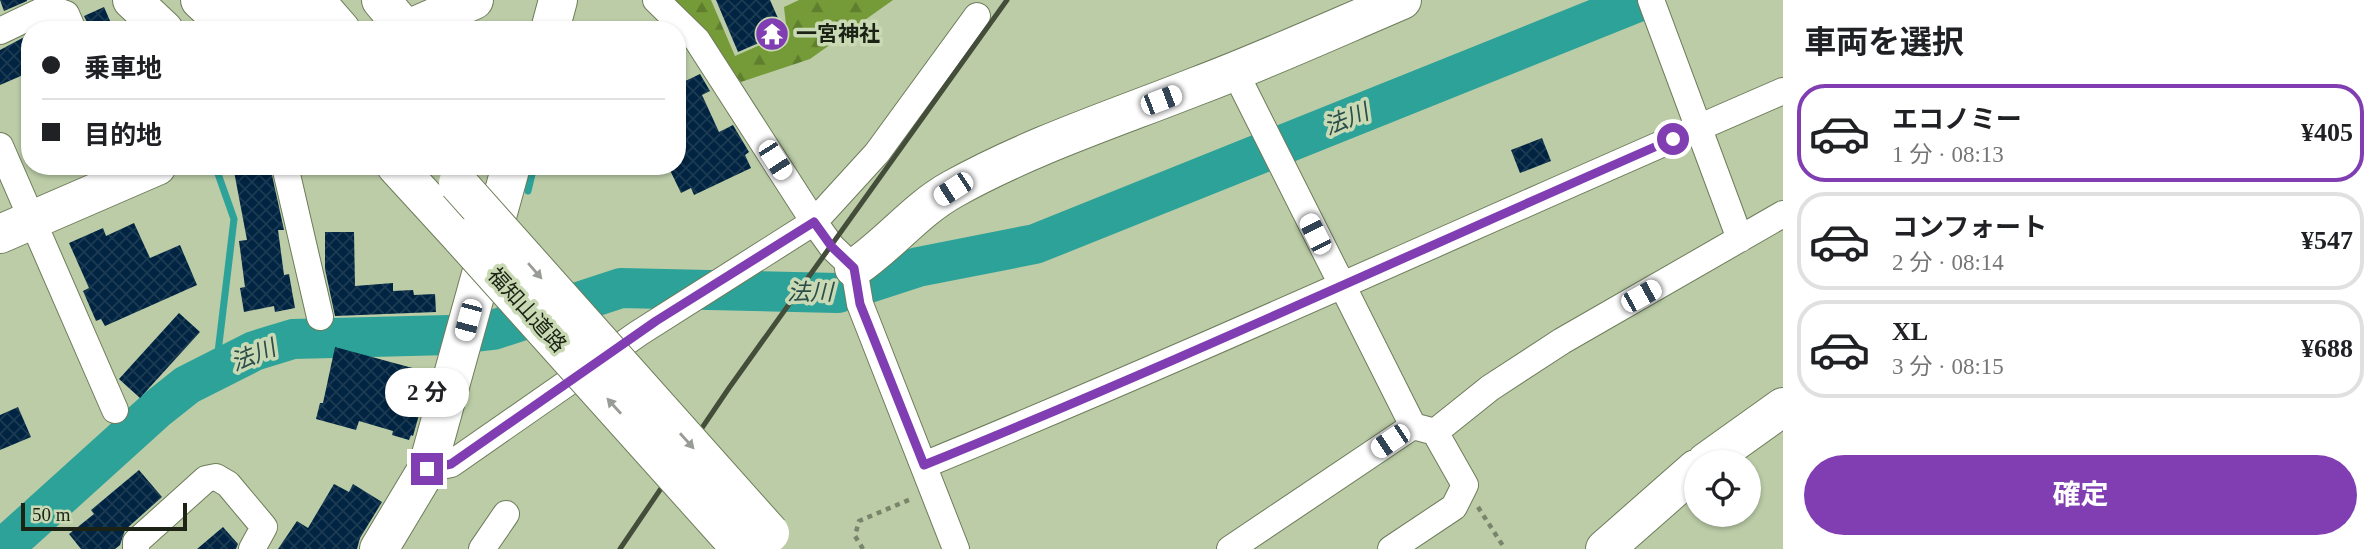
<!DOCTYPE html>
<html lang="ja">
<meta charset="utf-8">
<style>
body{margin:0;font-family:"Times New Roman","Noto Sans JP",serif;background:#f2f2f2;color:#202124;height:100vh;display:flex;flex-direction:column;font-size:26px;white-space:nowrap}
*{box-sizing:border-box;margin:0}
p{font-size:23px;color:#757577}
.icon{flex:none;width:38px;height:38px;fill:none;stroke:currentColor;stroke-width:2;stroke-linecap:round;stroke-linejoin:round}
.map{position:relative;flex:1;overflow:hidden}
.details{display:flex;flex-direction:column;background:#fff;width:595px}
.details>*{flex:none}
.top-card{position:absolute;left:21px;top:21px;width:665px;height:154px;border-radius:28px;box-shadow:0 2px 5px #0004;display:grid;align-content:center;height:154px;padding:0 21px;background:#fff}
.tools{position:absolute;left:1684px;top:450px;display:grid;gap:14px}
.tools a{display:grid;place-items:center;width:77px;height:77px;border-radius:50%;background:#fff;box-shadow:0 2px 5px #0004;font-size:35px}
.scale{position:absolute;left:21px;bottom:18px;width:166px;box-sizing:border-box;padding-left:7px;border:4px solid #1c2315;border-top:0;font-size:19px;line-height:24px;white-space:nowrap;color:#1c2315;-webkit-text-stroke:5px #c8d9b4;paint-order:stroke}
.end{position:absolute;width:32px;height:32px;margin:-16px;border:9px solid #803eb2;background:#fff;box-shadow:0 0 0 4px #fff}
.from{border-radius:50%}
.bubble{position:absolute;height:49px;border-radius:24px;background:#fff;box-shadow:0 2px 5px #0004;font-size:23px;font-weight:700;line-height:49px;text-align:center}
.car{position:absolute;width:21px;height:42px;margin:-21px -10px;border-radius:9px;box-shadow:0 0 5px 2px #0007;background:linear-gradient(#fff 24%,#345 0 40%,#fff 0 76%,#345 0 86%,#fff 0)}
.top-card b{display:flex;align-items:center;gap:24px;height:66px;font-size:26px}
.top-card b+b{border-top:2px solid #e0e0e0}
.top-card i{width:18px;height:18px;background:#202124}
ul{padding:0;list-style:none}
li{display:flex;align-items:center;gap:21px;height:98px;margin:0 14px 10px;padding:0 7px;border:4px solid #e0e0e0;border-radius:28px}
li div{flex:1}
li b{display:block;font-size:26px}
li em{font-style:normal;font-weight:700}
li.current{border-color:#803eb2}
li>.icon{width:63px;height:63px;stroke-width:1.5}
h2{padding:0 21px;font-size:32px;line-height:84px}
.button{display:flex;gap:14px;margin-top:auto;padding:14px 21px}
.button a{flex:1;height:80px;border-radius:42px;background:#803eb2;color:#fff;font-size:28px;font-weight:700;line-height:80px;text-align:center}
main{display:flex;flex:1;min-height:0}
.map>svg:first-child{display:block}
.forest{fill:url(#forest-firs)}
.lines{fill:none;stroke-linecap:round;stroke-linejoin:round}
.stream{stroke:#2da299;stroke-width:7}
.river{stroke:#2da299;stroke-width:40}
.building{fill:url(#building-cross-hatch)}
.street-casing{stroke:#6d7c5a;stroke-width:28}
.secondary-casing{stroke:#6d7c5a;stroke-width:40}
.highway-casing{stroke:#6d7c5a;stroke-width:40}
.path{stroke:#79856a;stroke-width:4.5;stroke-dasharray:5 5;stroke-linecap:butt}
.street{stroke:#fff;stroke-width:26}
.secondary{stroke:#fff;stroke-width:38}
.highway{stroke:#fff;stroke-width:38}
.rail{stroke:#434d39;stroke-width:5}
.highway-bridge-casing{stroke:#6d7c5a;stroke-width:40;stroke-linecap:butt}
.highway-bridge{stroke:#fff;stroke-width:38}
.oneway{fill:#999c96}
.route{stroke:#803eb2;stroke-width:9}
.labels{text-anchor:middle;stroke-width:7;stroke-linejoin:round;paint-order:stroke}
.poi-label{font-size:21px;font-weight:bold;fill:#1c2315;stroke:#c8d9b4;text-anchor:start}
.street-label{font-size:21px;fill:#1c2315;stroke:#c8d9b4}
.water-label{font-size:23px;font-style:italic;fill:#2c4d4a;stroke:#c8d9b4}
</style>
<main>
<div class="map">
<svg width="1783" height="549" viewBox="0 0 1783 549">
<defs>
<pattern id="forest-firs" width="22" height="20" patternUnits="userSpaceOnUse" patternTransform="scale(1.75)"><rect width="22" height="20" fill="#759b38"/><path d="M5 1l3.5 6h-7zM16 11l3.5 6h-7z" fill="#5f7e2e"/></pattern>
<pattern id="building-cross-hatch" width="8" height="8" patternUnits="userSpaceOnUse" patternTransform="scale(1.75)"><rect width="8" height="8" fill="#002441"/><path d="M0 0l8 8M0 8l8-8" fill="none" stroke="#1c3b53"/></pattern>
</defs>
<rect width="100%" height="100%" fill="#bbcca7"/>
<path class="forest" d="M671,0h40l24,56 52,-23 -3,-26 15,-7h94l-83,59 -69,23z"/>
<g class="lines">
<path class="stream" d="M570,30l1,-3
M528,191l6,-25
M492,322l1,8
M216,369l18,-150 -17,-48"/>
<path class="river" d="M2,549l156,-141 29,-23 67,-34 39,-12 156,-4 44,-5 128,-42 217,5 80,-26 117,-23 608,-244"/>
</g>
<path class="building" d="M0,0h27v1l-23,10z
M716,0h54l14,32 -46,20z
M104,7l10,23h-23l-7,-14z
M30,34v38l-30,13v-35z
M700,74l10,17 -8,4 17,37 14,-7 16,27 -4,3 6,13 -57,27 -3,-7 -10,5 -13,-27h9v-81z
M1542,138l9,23 -31,12 -9,-23z
M233,166h37l14,64h-6l6,45 5,-1 6,34 -20,4 -1,-6 -30,6 -4,-24 5,-1 -6,-46 8,-1z
M134,223l16,35 30,-13 17,40 -92,41 -4,-7 -5,2 -13,-30 6,-3 -20,-45 34,-15 3,8z
M325,232h29l1,54 38,-3v8l20,-1 1,5 21,-1 1,18 -101,4 -10,-47z
M179,313l21,19 -60,66 -21,-19z
M335,347l96,26 -18,63 -2,-1 -2,5 -17,-5 1,-4 -34,-10 -3,9 -40,-11 4,-16h3z
M18,407l13,30 -31,13v-35z
M139,470l23,27 -37,33 -5,15 -5,4h-34l-12,-15 25,-20 -3,-4z
M334,484l15,8 4,-8 29,18 -22,36 -3,11h-79l19,-28 11,7z
M223,527l15,17 -2,5h-39z"/>
<g class="lines">
<g class="street-casing">
<path id="street" d="M656,0l41,40 117,182 18,25 22,21 6,36 96,245
M1651,0l89,239
M0,31l48,-23 18,6 7,16
M1235,72l178,354 22,6 55,-44 72,-47 221,-127
M0,146l115,264
M285,166l35,151
M924,465c289,-119 572,-250 859,-374
M427,469l24,-5 188,-131 175,-111 63,-69 100,-137
M136,549v-7l70,-63 10,-2 12,7 36,43 -12,22
M482,549l24,-35
M1230,549l183,-123
M1391,549l63,-42 11,-22 -30,-53"/>
</g>
<g class="secondary-casing">
<path id="secondary" d="M132,0l32,30
M381,0l25,30
M406,30l68,-30
M550,30l8,-30
M0,234l157,-68
M854,268c36,-24 61,-58 99,-79 77,-43 163,-71 244,-103 69,-26 137,-57 205,-86
M1706,462l77,-55
M379,549l48,-80 84,-303
M1605,549l91,-80"/>
</g>
<g class="highway-casing">
<path id="highway" d="M200,0l32,30
M234,0l31,30
M277,0l31,30
M315,0l26,30
M396,166l66,72"/>
</g>
<path class="path" d="M1478,507l27,42
M863,549l-8,-13 4,-15 52,-22"/>
<use href="#street" class="street"/>
<use href="#secondary" class="secondary"/>
<use href="#highway" class="highway"/>
<path class="rail" d="M620,549l109,-161 278,-388"/>
<g class="highway-bridge-casing">
<path id="highway-bridge" d="M458,183l312,350
M462,238l279,311"/>
</g>
<use href="#highway-bridge" class="highway-bridge"/>
</g>
<defs><path id="oneway-solid" d="M-6-.8H1V-3.2L6.5 0L1 3.2V.8H-6Z" transform="scale(1.75)"/></defs>
<g class="oneway">
<use href="#oneway-solid" transform="translate(535 271) rotate(49)"/>
<use href="#oneway-solid" transform="translate(614 406) rotate(-132)"/>
<use href="#oneway-solid" transform="translate(687 441) rotate(48)"/>
</g>
<g class="lines">
<path class="route" d="M427,469l24,-5 205,-143 158,-99 18,25 22,21 6,36 64,161c252,-102 499,-217 749,-326"/>
</g>
<defs>
<g id="temple-disc" transform="scale(1.75)"><circle r="9.5" fill="#803eb2" stroke="#c8d9b4"/><path d="M0-6L5-2H3V0L6.5 2.5H4V6H1.5V3h-3V6H-4V2.5H-6.5L-3 0V-2H-5Z" fill="#fff"/></g>
</defs>
<g fill-rule="evenodd">
<use href="#temple-disc" x="772" y="34"/>
</g>
<g class="labels">
<g class="poi-label">
<text x="796" y="41">一宮神社</text>
</g>
<g class="street-label">
<text transform="translate(527 310) rotate(48)" y="7">福知山道路</text>
</g>
<g class="water-label">
<text transform="translate(1346 119) rotate(-22)" y="8">法川</text>
<text x="810" y="300">法川</text>
<text transform="translate(253 355) rotate(-22)" y="8">法川</text>
</g>
</g>
</svg>
<div class="tools">
<a><svg class="icon" aria-label="locate" viewBox="0 0 24 24"><circle cx="12" cy="12" r="6"/><path d="M12 2v4M12 18v4M2 12h4M18 12h4"/></svg></a>
</div>
<div class="scale">50 m</div>
<i class="end from" style="left:1673px;top:139px"></i>
<i class="end" style="left:427px;top:469px"></i>
<div class="bubble" style="left:385px;top:368px;width:84px">2 分</div>
<i class="car" style="left:1161px;top:100px;rotate:69deg"></i>
<i class="car" style="left:775px;top:160px;rotate:147deg"></i>
<i class="car" style="left:953px;top:189px;rotate:237deg"></i>
<i class="car" style="left:1315px;top:234px;rotate:333deg"></i>
<i class="car" style="left:1641px;top:296px;rotate:61deg"></i>
<i class="car" style="left:468px;top:320px;rotate:195deg"></i>
<i class="car" style="left:1390px;top:441px;rotate:236deg"></i>
<div class="top-card">
<b><i class="from"></i>乗車地</b>
<b><i></i>目的地</b>
</div>
</div>
<section class="details">
<h2>車両を選択</h2>
<ul>
<li class="current"><svg class="icon" aria-label="car" viewBox="0 0 24 24"><path d="M5 17H2v-5l4-1 3-4h7l3 4 3 1v5h-3M9 17h6M6 11h13"/><circle cx="7" cy="17" r="2"/><circle cx="17" cy="17" r="2"/></svg><div><b>エコノミー</b><p>1 分 · 08:13</p></div><em>¥405</em></li>
<li><svg class="icon" aria-label="car" viewBox="0 0 24 24"><path d="M5 17H2v-5l4-1 3-4h7l3 4 3 1v5h-3M9 17h6M6 11h13"/><circle cx="7" cy="17" r="2"/><circle cx="17" cy="17" r="2"/></svg><div><b>コンフォート</b><p>2 分 · 08:14</p></div><em>¥547</em></li>
<li><svg class="icon" aria-label="car" viewBox="0 0 24 24"><path d="M5 17H2v-5l4-1 3-4h7l3 4 3 1v5h-3M9 17h6M6 11h13"/><circle cx="7" cy="17" r="2"/><circle cx="17" cy="17" r="2"/></svg><div><b>XL</b><p>3 分 · 08:15</p></div><em>¥688</em></li>
</ul>
<div class="button"><a>確定</a></div>
</section>
</main>
